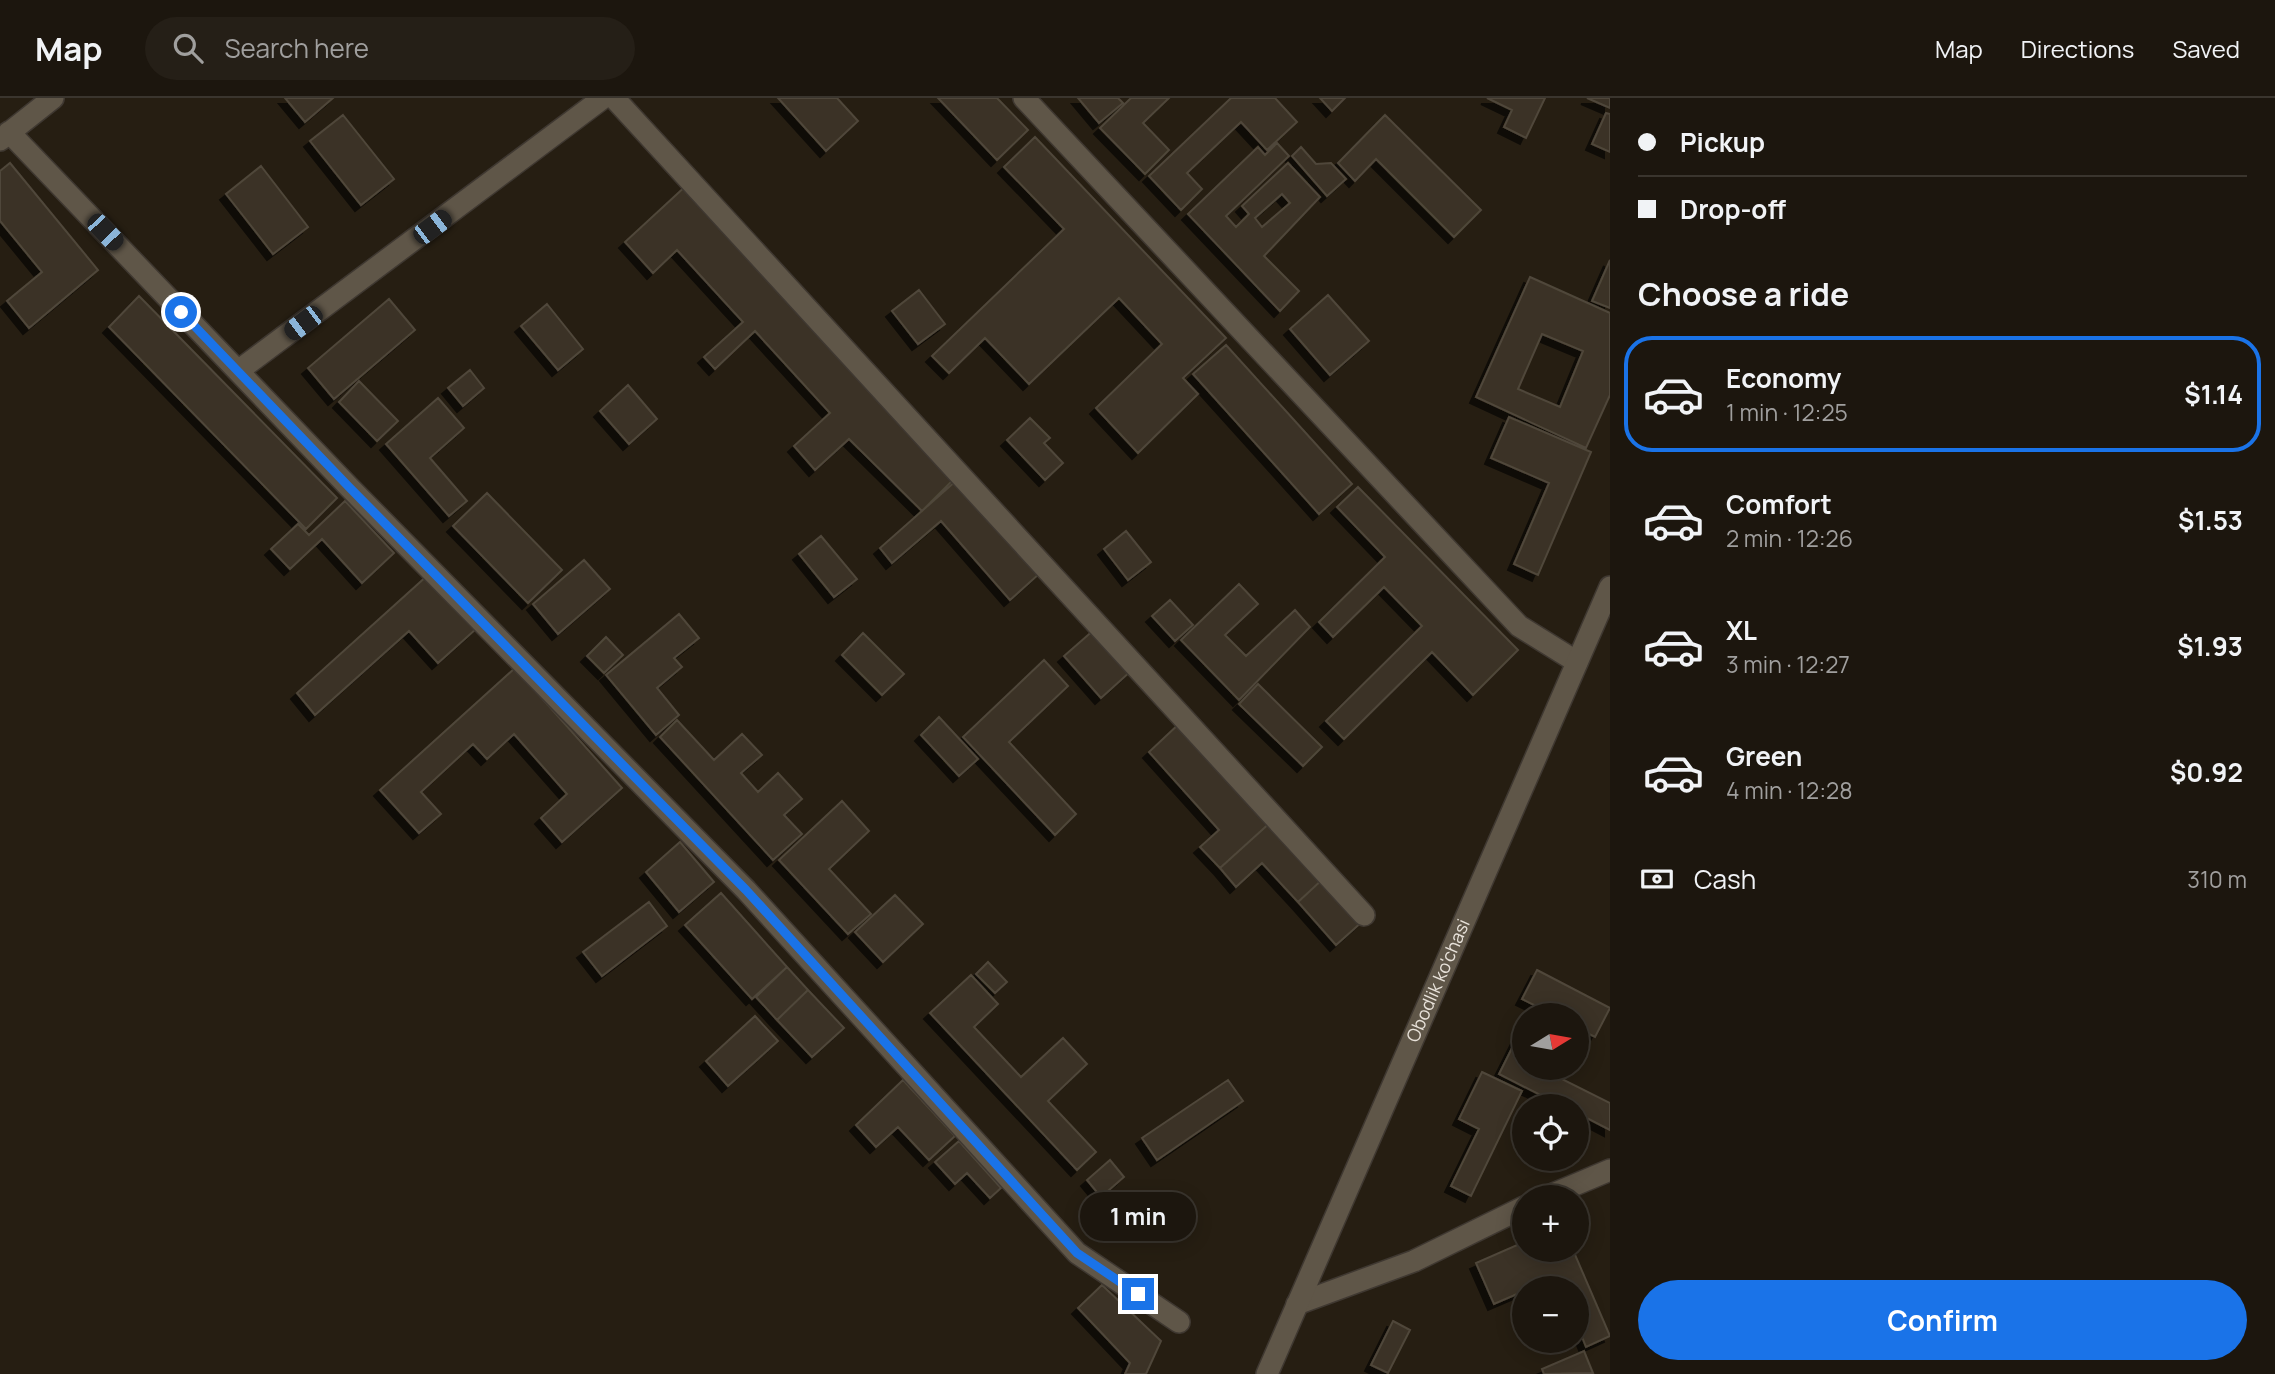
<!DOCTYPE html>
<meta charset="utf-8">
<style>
body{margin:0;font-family:Manrope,sans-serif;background:#251f17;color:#f1f3f6;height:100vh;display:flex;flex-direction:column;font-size:26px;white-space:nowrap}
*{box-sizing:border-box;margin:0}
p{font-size:23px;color:#a09f9e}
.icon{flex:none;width:38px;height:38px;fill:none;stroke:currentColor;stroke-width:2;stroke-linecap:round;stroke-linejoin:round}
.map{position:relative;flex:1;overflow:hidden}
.drawer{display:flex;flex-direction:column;background:#1c160e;width:665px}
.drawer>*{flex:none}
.top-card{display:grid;align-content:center;height:154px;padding:0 28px;background:#1c160e}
.needle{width:46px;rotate:79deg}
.tools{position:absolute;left:1512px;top:905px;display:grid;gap:14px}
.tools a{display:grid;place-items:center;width:77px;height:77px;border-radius:50%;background:#1c160e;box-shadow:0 4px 18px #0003,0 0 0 2px #3a352e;font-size:35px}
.end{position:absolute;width:32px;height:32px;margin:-16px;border:9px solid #1a73e8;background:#fff;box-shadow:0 0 0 4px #fff}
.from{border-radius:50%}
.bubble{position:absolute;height:49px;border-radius:24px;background:#1c160e;box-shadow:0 4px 18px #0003,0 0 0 2px #3a352e;font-size:23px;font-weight:700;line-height:49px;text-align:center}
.car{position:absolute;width:21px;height:42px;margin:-21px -10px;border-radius:9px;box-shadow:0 0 5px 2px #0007;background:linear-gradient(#222 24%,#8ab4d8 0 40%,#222 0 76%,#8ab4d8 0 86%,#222 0)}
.top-card b{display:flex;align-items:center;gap:24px;height:66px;font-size:26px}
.top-card b+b{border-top:2px solid #3a352e}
.top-card i{width:18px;height:18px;background:#f1f3f6}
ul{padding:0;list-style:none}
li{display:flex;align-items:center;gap:21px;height:116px;margin:0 14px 10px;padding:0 14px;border:4px solid transparent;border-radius:28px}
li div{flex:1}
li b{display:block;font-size:26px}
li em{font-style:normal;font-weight:700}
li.on{border-color:#1a73e8}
li>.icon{width:63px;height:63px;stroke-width:1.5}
h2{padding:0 28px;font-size:32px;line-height:84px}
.pay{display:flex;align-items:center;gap:18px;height:77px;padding:0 28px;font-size:26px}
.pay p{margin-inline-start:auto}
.cta{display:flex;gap:14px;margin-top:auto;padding:14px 28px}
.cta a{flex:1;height:80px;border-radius:42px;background:#1a73e8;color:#fff;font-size:28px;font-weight:700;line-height:80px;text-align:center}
header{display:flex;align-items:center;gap:42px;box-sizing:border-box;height:98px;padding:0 35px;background:#1c160e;border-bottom:2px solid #3a352e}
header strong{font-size:33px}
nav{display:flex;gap:38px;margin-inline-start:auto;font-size:24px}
.search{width:490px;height:63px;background:#251f17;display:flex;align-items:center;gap:18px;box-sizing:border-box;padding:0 24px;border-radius:38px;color:#a09f9e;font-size:26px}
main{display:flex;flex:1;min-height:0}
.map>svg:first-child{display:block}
.building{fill:#3b3326;stroke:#50473a;stroke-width:2;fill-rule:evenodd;filter:url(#shadow)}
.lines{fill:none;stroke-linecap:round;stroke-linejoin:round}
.minor-casing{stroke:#3f3831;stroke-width:24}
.tertiary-casing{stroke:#3f3831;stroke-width:24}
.minor{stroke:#5f5648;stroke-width:21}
.tertiary{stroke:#5f5648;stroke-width:21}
.route{stroke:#1a73e8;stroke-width:9}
.labels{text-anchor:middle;stroke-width:6;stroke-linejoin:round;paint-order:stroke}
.street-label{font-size:18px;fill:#e8e2da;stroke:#1c1509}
</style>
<header>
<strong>Map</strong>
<div class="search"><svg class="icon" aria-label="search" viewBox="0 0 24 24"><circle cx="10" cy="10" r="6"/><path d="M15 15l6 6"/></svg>Search here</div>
<nav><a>Map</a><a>Directions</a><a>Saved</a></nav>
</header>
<main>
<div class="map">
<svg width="1610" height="1276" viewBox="0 0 1610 1276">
<defs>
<filter id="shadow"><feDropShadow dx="-6" dy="6" stdDeviation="0" flood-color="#0009"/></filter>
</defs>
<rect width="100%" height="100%" fill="#261e12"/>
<path class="building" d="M285,0h48l-28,24z
M778,0h59l21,23 -32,30z
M938,0h59l31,32 -31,30z
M1078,0h40l5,5 -24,20z
M1131,0h38l-26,25 26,27 -24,24 -45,-46z
M1231,0h44l22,24 -30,28 -26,-28 -54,51 15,16 -21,21 -32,-34z
M1320,0h25l-13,13z
M1487,0h58l-19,40 -22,-11 8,-17z
M1587,0h23v10z
M1606,15l4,1v38l-18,-8z
M343,17l51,64 -33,26 -51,-64z
M1385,17l96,95 -27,27 -78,-78 -21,22 -17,-18z
M1035,39l191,201 -43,40 15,16 -60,59 -42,-45 66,-64 -43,-46 -90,86 -44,-46 -36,35 -17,-17 132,-127 -60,-62z
M1277,45l12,13 -63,60 10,11 13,-13 -7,-8 46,-43 32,34 -56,59 35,35 -19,20 -92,-97 70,-67 7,8zM1282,96l8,9 -28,24 -7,-9z
M1301,49l15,17 15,-1 15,16 -19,17 -35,-40z
M10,65l88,107 -69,58 -22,-27 35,-29 -42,-51v-50z
M261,68l47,61 -35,27 -47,-60z
M688,86l266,295 -32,32 -73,-72 -34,31 -21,-24 36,-33 -75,-82 -40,38 -11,-12 39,-35 -66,-72 -24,23 -28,-31z
M1610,162v48l-18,-7z
M1530,179l80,36v82l-24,53 -110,-51zM1542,236l41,17 -23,56 -42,-18z
M919,192l26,34 -27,20 -26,-33z
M1328,197l41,46 -39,34 -40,-46z
M139,198l198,202 -31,31 -197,-202z
M389,201l26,31 -81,69 -26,-31z
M547,206l36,45 -25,21 -37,-44z
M1226,247l126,139 -33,30 -126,-140z
M470,272l14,18 -21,18 -15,-18z
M359,283l39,40 -21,20 -38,-39z
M628,287l29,34 -28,25 -29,-33z
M438,300l26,30 -34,30 37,43 -18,15 -63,-72z
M1509,319l82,35 -53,123 -24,-11 35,-81 -58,-25z
M1030,320l20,20 -6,5 19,20 -18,17 -38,-40z
M957,382l82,94 -29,26 -69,-79 -49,42 -12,-15z
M1358,389l160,163 -45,45 -41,-43 -88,87 -18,-18 96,-95 -38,-39 -51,50 -14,-15 66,-65 -48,-50z
M487,395l75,77 -34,33 -75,-77z
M345,403l49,52 -32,30 -40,-44 -32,30 -19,-20 27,-25 11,11z
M1126,433l25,31 -23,18 -24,-31z
M821,438l36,43 -23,18 -35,-43z
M584,462l26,29 -52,45 -25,-30z
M428,477l48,54 -38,34 -29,-32 -94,84 -18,-22z
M1239,486l19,20 -33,31 21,21 49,-46 15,17 -71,73 -58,-60z
M1170,502l23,25 -18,16 -23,-25z
M679,516l20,24 -25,20 8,9 -25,21 22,27 -23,20 -50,-60z
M1095,531l36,42 -30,27 -37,-42z
M863,535l41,41 -22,21 -40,-40z
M606,539l17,18 -19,18 -17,-17z
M1044,562l24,26 -59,56 67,72 -21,21 -92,-98z
M515,570l107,120 -60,54 -21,-24 26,-24 -53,-60 -27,25 -14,-15 -52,48 20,22 -22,19 -39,-43z
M1258,586l64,63 -19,19 -64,-62z
M939,619l39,42 -19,17 -38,-41z
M677,622l37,40 28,-26 20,21 -21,18 17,19 20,-19 24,26 -18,16 18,19 -29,26 -113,-123z
M1181,624l91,99 -52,47 -20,-21 19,-17 -70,-78z
M842,703l27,30 -40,38 42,45 -23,20 -69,-74z
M1272,723l52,57 -26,24 -36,-39 -26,24 -16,-19z
M680,744l34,40 -35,30 -33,-40z
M1324,780l39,43 -27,24 -38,-43z
M721,795l66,74 -35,32 -67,-74z
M895,797l28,29 -40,38 -28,-30z
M649,804l18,24 -65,50 -19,-24z
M988,864l19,20 -12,11 -19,-19z
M787,869l21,23 -31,30 -21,-23z
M1537,872l73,38 -15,29 -18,-9v-13h-48l5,-10 -12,-6z
M971,877l27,29 -24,23 47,50 42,-39 24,26 -39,37 48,51 -19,18 -147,-157z
M808,892l36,38 -32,29 -35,-37z
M755,918l23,25 -50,45 -22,-25z
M1524,926v44h16l70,35v27l-33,-17v-7h-15l-63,-32z
M1482,974l40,19 -51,105 -20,-10 28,-57 -20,-10z
M903,982l52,56 -26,24 -31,-33 -22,20 -20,-22z
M1228,982l15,21 -86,59 -15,-22z
M959,1043l42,47 -11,10 -23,-25 -12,11 -20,-22z
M1110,1062l14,17 -23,20 -14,-17z
M1524,1144v8h49l37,86 -24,11 -9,-23v-36h-16l-5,-11 -25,11h-7v3l-30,13 -18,-41z
M1102,1187l59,56 -15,33h-21l5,-11 -52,-55z
M1393,1223l17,9 -22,43 -17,-8z
M1584,1253l9,22 -49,1 -2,-5z"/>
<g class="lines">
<g class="minor-casing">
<path id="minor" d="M614,0l750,817
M1024,0l495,528 58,36
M9,34l340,355 397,403 331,363 102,69
M0,42l53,-42
M238,273l365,-273
M1546,1099l64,-27
M1297,1206l117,-43 110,-54"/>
</g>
<g class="tertiary-casing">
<g id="tertiary">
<path id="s1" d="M1267,1276l343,-787"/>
</g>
</g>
<use href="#minor" class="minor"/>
<use href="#tertiary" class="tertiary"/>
</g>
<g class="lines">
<path class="route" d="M181,214l168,175 397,403 331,363 61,41"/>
</g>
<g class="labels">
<g class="street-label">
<text dy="6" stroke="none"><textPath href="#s1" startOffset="429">Obodlik ko'chasi</textPath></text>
</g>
</g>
</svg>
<div class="tools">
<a><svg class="needle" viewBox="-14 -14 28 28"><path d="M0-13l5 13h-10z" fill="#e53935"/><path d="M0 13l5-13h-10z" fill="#a09f9e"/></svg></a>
<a><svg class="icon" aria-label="locate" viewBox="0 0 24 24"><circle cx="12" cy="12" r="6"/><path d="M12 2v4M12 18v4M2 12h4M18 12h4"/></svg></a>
<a>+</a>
<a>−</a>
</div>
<i class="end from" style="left:181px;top:214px"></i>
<i class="end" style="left:1138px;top:1196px"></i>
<div class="bubble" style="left:1080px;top:1094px;width:116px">1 min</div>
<i class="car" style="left:432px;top:129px;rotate:53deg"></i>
<i class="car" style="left:105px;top:134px;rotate:136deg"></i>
<i class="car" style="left:303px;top:225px;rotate:233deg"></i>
</div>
<section class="drawer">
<div class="top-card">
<b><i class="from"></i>Pickup</b>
<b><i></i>Drop-off</b>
</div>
<h2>Choose a ride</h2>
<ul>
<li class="on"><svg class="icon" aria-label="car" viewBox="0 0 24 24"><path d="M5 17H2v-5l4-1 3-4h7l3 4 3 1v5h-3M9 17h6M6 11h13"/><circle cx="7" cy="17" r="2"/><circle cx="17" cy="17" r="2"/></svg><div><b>Economy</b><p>1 min · 12:25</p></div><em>$1.14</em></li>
<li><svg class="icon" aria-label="car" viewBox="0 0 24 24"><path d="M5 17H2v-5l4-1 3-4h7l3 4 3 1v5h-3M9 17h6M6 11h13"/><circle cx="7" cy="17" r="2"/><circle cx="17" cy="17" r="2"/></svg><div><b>Comfort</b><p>2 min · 12:26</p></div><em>$1.53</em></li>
<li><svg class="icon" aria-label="car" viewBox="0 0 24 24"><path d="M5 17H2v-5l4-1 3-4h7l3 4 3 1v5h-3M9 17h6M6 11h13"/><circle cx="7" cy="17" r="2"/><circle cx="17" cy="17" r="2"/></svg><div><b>XL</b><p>3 min · 12:27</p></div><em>$1.93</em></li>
<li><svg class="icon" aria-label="car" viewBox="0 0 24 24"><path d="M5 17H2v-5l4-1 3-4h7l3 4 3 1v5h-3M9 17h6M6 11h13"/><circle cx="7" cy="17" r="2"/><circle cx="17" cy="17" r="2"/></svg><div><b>Green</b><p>4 min · 12:28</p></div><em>$0.92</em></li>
</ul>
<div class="pay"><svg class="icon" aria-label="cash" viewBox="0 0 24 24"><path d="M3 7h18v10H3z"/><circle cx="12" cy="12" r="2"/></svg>Cash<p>310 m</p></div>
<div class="cta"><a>Confirm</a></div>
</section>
</main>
